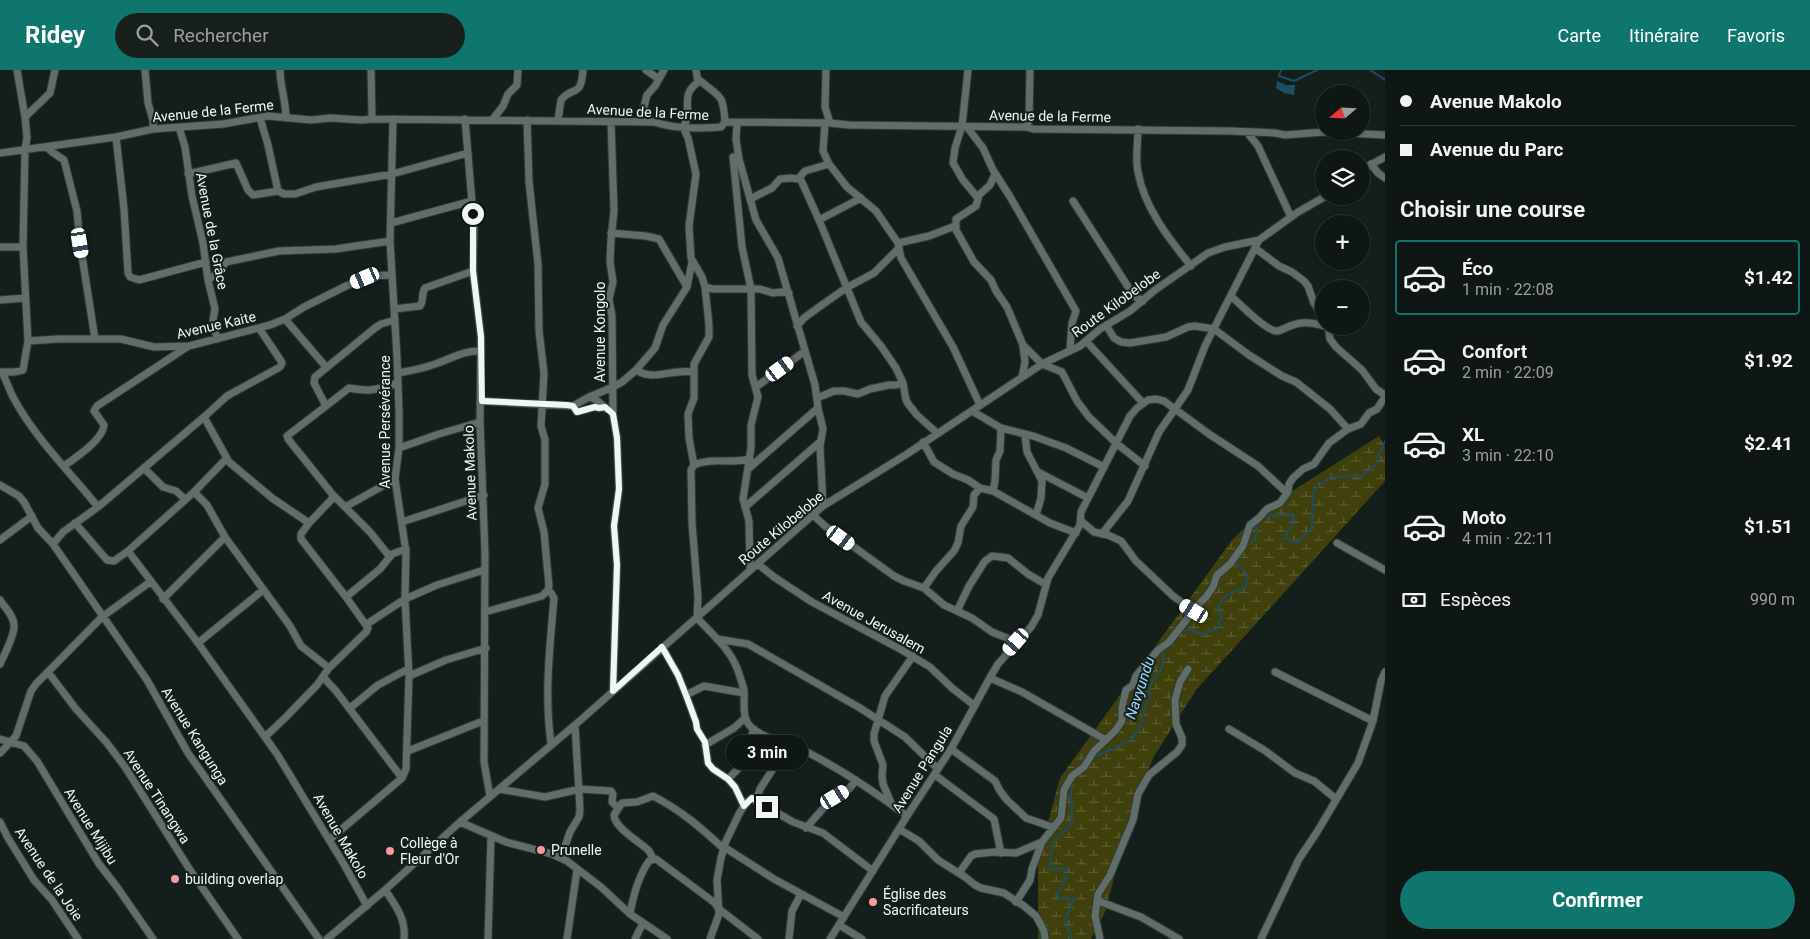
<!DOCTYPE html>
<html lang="fr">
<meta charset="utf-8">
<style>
body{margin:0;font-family:Roboto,sans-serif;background:#18201d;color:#f1f3f6;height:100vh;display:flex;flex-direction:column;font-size:19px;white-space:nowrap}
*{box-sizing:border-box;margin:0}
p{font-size:16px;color:#9b9fa0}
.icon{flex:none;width:28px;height:28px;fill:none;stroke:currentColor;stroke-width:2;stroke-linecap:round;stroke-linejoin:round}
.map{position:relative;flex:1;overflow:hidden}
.details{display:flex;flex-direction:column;background:#0f1714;width:425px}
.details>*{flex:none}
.top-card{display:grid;align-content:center;height:110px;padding:0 15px;background:#0f1714}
.needle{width:32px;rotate:251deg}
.fabs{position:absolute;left:1315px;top:15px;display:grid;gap:10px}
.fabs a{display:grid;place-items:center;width:55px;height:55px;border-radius:50%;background:#0f1714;box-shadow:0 1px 4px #0004,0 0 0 1px #2f3634;font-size:25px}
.end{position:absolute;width:22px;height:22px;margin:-11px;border:6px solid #eff7f4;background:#111;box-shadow:0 0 0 2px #111}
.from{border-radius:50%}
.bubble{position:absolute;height:35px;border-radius:18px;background:#0f1714;box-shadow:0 1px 4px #0004,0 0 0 1px #2f3634;font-size:16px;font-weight:700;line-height:35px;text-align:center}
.car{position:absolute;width:15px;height:30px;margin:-15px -8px;border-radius:6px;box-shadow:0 0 4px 1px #0007;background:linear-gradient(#fff 24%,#345 0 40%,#fff 0 76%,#345 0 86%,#fff 0)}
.top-card b{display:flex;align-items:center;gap:18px;height:48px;font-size:19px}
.top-card b+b{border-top:1px solid #2f3634}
.top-card i{width:12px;height:12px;background:#f1f3f6}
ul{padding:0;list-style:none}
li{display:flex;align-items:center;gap:15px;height:75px;margin:0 10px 8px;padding:0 5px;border:2px solid transparent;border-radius:5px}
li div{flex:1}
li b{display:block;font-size:19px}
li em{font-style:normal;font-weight:700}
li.on{border-color:#0f766e}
li>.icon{width:45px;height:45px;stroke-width:1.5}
h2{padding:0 15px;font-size:22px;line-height:60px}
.pay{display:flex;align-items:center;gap:12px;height:55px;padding:0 15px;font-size:19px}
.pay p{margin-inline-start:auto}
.cta{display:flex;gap:10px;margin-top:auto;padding:10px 15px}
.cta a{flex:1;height:58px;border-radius:30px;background:#0f766e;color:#fff;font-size:20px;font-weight:700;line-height:58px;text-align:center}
header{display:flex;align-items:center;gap:30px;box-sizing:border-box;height:70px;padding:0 25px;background:#0f766e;color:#fff}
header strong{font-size:24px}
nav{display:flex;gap:28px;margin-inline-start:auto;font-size:18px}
.search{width:350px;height:45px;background:#18201d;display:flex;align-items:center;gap:12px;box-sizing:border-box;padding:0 18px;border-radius:28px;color:#9b9fa0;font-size:19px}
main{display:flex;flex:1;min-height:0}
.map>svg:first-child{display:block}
.wetland{fill:url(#wetland-marsh)}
.water{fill:url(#water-ripples)}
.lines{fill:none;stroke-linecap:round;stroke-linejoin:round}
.stream{stroke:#1d4d65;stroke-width:2}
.minor-casing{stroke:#313936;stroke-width:9}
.minor{stroke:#606d69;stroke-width:7}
.route{stroke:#eff7f4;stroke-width:6}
.poi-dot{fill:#f59b9e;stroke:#141f1b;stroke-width:2}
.labels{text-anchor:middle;stroke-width:4;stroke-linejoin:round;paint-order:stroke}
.street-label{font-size:14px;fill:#eff7f4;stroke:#141f1b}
.poi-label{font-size:14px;fill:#eff7f4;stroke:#141f1b;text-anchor:start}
.water-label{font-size:15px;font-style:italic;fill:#97d8fd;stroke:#141f1b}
</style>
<header>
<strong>Ridey</strong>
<div class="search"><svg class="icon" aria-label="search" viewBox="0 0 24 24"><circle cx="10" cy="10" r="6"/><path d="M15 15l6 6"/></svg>Rechercher</div>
<nav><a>Carte</a><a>Itinéraire</a><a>Favoris</a></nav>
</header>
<main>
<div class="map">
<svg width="1385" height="869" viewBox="0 0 1385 869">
<defs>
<pattern id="wetland-marsh" width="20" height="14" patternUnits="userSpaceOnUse" patternTransform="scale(1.25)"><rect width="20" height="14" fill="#40400d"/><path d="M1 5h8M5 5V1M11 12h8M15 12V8" fill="none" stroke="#5c5c31"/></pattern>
<pattern id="water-ripples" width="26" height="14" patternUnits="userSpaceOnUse" patternTransform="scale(1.25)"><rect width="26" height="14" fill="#1d4d65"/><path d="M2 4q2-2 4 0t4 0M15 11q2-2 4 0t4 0" fill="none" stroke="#3e677c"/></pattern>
</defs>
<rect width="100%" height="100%" fill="#141f1b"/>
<path class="wetland" d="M1379,366l6,11v34l-189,209 -43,68 -23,59 -25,95 -14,27h-53v-79l22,-82 172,-238 32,-31z"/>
<path class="water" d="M1277,11l9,4h9l-1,10 -10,-2 -8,-5z"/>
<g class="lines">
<path class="stream" d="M1281,0l-2,6 15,5 23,-11
M1370,0l15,10
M1263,447l4,-1 27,-1 -3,12 -7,11 13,4 15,-14 1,-37 18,-14 31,-1 12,-9 11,-26
M1245,476l9,-5 3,-9 -1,-7
M1179,563l9,-4 13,5 18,-6 2,-11 -4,-9 8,-12 20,-9 3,-12 -13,-14
M1095,686l11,-4 26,-13 8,-13 12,-44 11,-17v-16
M1080,696l6,-8
M1071,714l1,39 -19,19 -4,27 17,-1 1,6 -10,21 1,3 16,1 -9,21 7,19"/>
<g class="minor-casing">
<path id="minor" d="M17,0l8,47
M145,0l3,33 5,17v9
M280,0c0,16 6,31 6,48
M371,0l1,49
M646,0l13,9
M826,0l-1,37 5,16
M968,0l-6,56 -7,22 -2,15 10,17 15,18
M698,9c22,19 25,13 27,43
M260,48l8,27 10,46 6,3h11l21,-7 76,-13 76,-21
M465,49l9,107 -1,45 8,66 -1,85 5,131 -1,209 6,34
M493,49l10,-13 5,-12 9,-9 1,-15
M558,50l3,-20c12,-15 20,-1 22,-30
M611,52l3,89 -3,28 -1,23 3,20 -4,17 3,17 1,98 4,24 2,51 -5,37 3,39 -4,126
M640,52l7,-27 8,-9 9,-16
M737,53l-1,16 3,20 17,61 22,38 37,127 3,23 5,21 -3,17 3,60
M825,53l-2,28 6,13 18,23 29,24 22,32 3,15 52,89 27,58
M179,57l6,20 7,49 11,47 5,37 7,29 -2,11 4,19
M967,57l16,21 10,22 16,25 67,116 -4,12 -2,26
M1026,57l3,-6 1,-51
M1138,59c0,14 -3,29 0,43 6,35 31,67 53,94
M1247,62l11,14 33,71
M116,67l8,72 4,64 2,4 9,3 67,-18
M47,77l5,5 12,8 13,51 3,32 15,96
M0,83l116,-16 37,-8 70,-5 45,-8 43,4 19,-2 32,2 10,-1 282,3c21,7 44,7 67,5l4,-5 105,1 19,2 177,2 7,2 197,2 45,2 10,2 39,-3 61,3
M733,87l9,90 9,42 1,86 6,22 -7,28v23l-8,51 6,22 1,49
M1371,94l7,9 7,5
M1361,100l24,-13
M188,104l48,-11 12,27 5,5 25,-4
M995,104l-5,11 -11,10 -3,11 -20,13v11l18,32 17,18 5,11 11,16 16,38 19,19 20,8 15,29 12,16 27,26 29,23
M800,108l19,42
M861,128l-42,22 42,102 20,24 15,22 7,15 3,17 3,5 8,10 20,18
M750,129l22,-11 8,-9 11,-1 7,1 7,-8 24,-7
M1073,131l61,95 9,5
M391,153l81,-22
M611,163l35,3 13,3 28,48
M898,173l31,-7 26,-10
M0,177h23
M1255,178l24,18 13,6 12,9 4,5 6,17 10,16
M208,210l10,-7 8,-11 53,-11 57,-2 54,-8
M705,217l8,2h47l13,4 8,-1 8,1
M1231,226c9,8 37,37 47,35 5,-1 10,-5 15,-6 10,-4 21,-2 31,1
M0,230l25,-2
M394,239l26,-3c4,-5 1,-12 5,-18l48,-17
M285,249l41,48
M1106,255l8,13 7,4 9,1 36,-6 22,-10 7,-1 19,3 35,26 33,21 14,6 34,27 18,20
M797,256l7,-8 15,-11 27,-19 28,-15 25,-25
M1328,256l2,13 6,8 26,23 14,19 9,6
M28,271l30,-2h63l33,8 35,-1 81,-21 15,-6 19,-12 42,-21 25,-10 20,-1
M1086,271l57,62
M636,300c18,12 37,-2 57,2
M0,302h14l9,-2 5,-29 -5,-94 2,-98 2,-11 -2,-21 25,-24 5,-23
M2,302c4,8 7,17 11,25 21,40 57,75 85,110
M398,303c11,-2 23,-4 34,-8 17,-5 31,-15 49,-14
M1022,307l3,-15 -2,-16
M756,317l49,-36
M589,327l6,2 12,10
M817,328l17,-7h10l14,3 12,-5 19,-4h7l7,-2
M482,331l91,5 16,-9 24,-10 9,-5 14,-12 19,-22 8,-23 24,-38 5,-25
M326,336l23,-18c23,4 26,2 48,-5
M573,336l4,6 18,-5 4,1 6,-1
M972,341l29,17 32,8 33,12 38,19
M204,347l25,45 43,36 37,25
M1025,365l2,17 15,29 -1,17 -5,17
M923,372l11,20 19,12 15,6 12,8 13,3 57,32 26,10
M399,378l40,-14 41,-12
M226,389l-32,33 -66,59 70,92 79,111 68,112 22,40
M750,389c-19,5 -39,-2 -56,6l-3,5 1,53 6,74 -1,21c14,15 32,30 40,50 3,8 5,15 7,22 1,13 -3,27 7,37 12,12 39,16 56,25 35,18 68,40 100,64
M694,395l-5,-27 -1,-24 6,-16v-34l15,-27v-12l-4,-38 -3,-10 -11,-19 -2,-32 7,-52 -8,-36 -5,-11c2,-3 4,-8 4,-11 2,-16 -4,-22 11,-34l-2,-12
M64,396c11,-8 39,-26 40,-41l-10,-14 3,-5 90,-59
M144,398l19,19 13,4 9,8
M748,399l70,-61
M1038,402l50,26
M0,415l19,11 5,6 14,26 15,16 94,136 41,73 131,186
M993,421l2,-10 1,-21 4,-9 1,-23
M194,422l13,13 18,32 65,89 11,20 28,22
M333,425l37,37 20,25
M345,437l50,-28
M745,437l75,-65
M813,445l12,11 69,50 10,5 20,7 20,17 28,13 20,14 25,10
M1081,451l13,11 14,3 13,6 15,20 37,35 21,15
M402,452l82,-27
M75,453l32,37 7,1 14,-10
M1102,464l26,-33 31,-69 29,-42 17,-44 54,-106
M0,470l32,-24
M1337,473l48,27
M53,474l10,-12 35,-25 106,-90 23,-21 53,-29 2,-4 -1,-2 -22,-33
M758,494l16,13 38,25 88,47 30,18 22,21 23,18
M924,518l12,-17 18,-20 4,-8 3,-17 12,-19 1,-12 6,-7
M548,520l3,3 3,5c-4,48 -10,97 -3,145
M346,527l34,-28 12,-15 14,-5
M163,529l62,-62
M0,530c5,8 14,16 14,25 1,10 -10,30 -14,39
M957,541l12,-25 16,-25 7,-5 16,2 20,16 17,10
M485,542l57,-16 6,-6 1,-4 -5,-54 -6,-24 7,-24v-44l-4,-14 3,-53 -5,-42 -1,-67 -9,-82 -2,-62
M367,554l38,-25 32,-14 47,-15
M717,569l31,5 112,64 45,29 33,32
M198,573l65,-53
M662,577l16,28 8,20 10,27 1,7 8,13 3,21 5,6 15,10 7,8 9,19
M48,602l28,37 31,34 18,24 65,103 48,69
M1275,602l98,49
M409,606l37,-16 40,-12
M323,607l13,14 66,87
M990,608l32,14 84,48
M686,625l18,-9 40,7
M350,638l28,-23 30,-16
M1229,659l35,21 31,23 19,8 22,18
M266,666l20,-19 31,-32 12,-17 37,-36 2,-4 -22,-31 -45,-58v-5l8,-11 23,-24 1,-4 -45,-56 -1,-3 39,-30 -12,-23 1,-6 60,-49 6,-4 14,-4
M0,669l24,7 13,15 62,103 18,23 36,52
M705,675l29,-17 11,-10
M951,679l44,32 5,10 7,9 19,18 26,9
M408,681l75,-30
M0,683l16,-17 15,-45 5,-7 66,-67 48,-35
M935,705l59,44 7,34
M728,709l12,-12 14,-38
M499,719l46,8 35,-8 31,2 2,3 -1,8 5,5
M756,731l4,-12 29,-45
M892,735l-9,-21 -1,-8 1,-11 -9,-24v-7l11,-38 28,-40
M0,752l8,16 26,42 18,20 26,39
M460,752l46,20 46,12 15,7 34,26 29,27 37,25
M806,758l21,-24 22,-15 7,-9
M899,759l20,12 19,19 27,17 10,8 6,3 23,5 20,13 12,10 8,15 1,8
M329,770l73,-62 4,-9 3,-93 -4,-77 1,-47 -11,-73 4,-31v-37l-2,-54 -7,-116 3,-122
M724,777l50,32 70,38
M561,788l9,-26 9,-15 1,-7 -5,-85
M653,789c-2,-4 -3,-8 -6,-10 -9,-8 -33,-22 -33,-34l8,-12 15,-1 16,-6c29,15 47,31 71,53
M959,803l12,-17 4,-2 19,-2 22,1 26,-11
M385,820c11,16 21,29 19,49
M1098,829l3,3 40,15 38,22
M1016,832l14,-22 2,-11 10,-27 19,-24 3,-28 8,-14 12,-9 10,-16 21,-20 7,-10v-14l4,-17 7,-5 3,-9 22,-26 11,-8 29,-37 8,-8 7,-10 4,-12 13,-11 13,-18 7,-21 9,-7 8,-9 13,-6 8,-11 1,-8 4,-6 10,-9 11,-5 15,-21 19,-14 13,-5 8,-11 8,-4 8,-12
M630,844c3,-17 9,-39 19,-53l7,-2 59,44 4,6 39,30
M839,855l23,14
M327,869l58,-49 75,-68 115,-97 248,-219 84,-52 135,-90 38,-18 20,-17 30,-18 25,-21 53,-37 17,-6 34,-7 39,-28 28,-16
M488,869l3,-102
M567,869l10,-69
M635,869l8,-16
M710,869l9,-25 -2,-34 4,-22 5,-17 14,-29 7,-10 5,-4 41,24 30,11 50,38
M789,869l3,-28 9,-17
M830,869l77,-123 44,-67 41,-75 6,-10 33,-37 7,-12 10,-37 32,-53 1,-13 49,-96 7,-8 11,-8 8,-1 8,2 45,33 49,32 29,27
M1100,869l-5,-23 3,-22 12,-19 15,-36 8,-19 5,-26 11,-19 28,-23 5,-7v-7l-6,-14 -1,-24 5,-18 8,-13
M1261,869l38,-80 18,-27 41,-69 15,-42 8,-40 4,-9"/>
</g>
<use href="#minor" class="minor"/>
</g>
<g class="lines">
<path class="route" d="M473,144v57l8,66 1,64 85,4 6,1 4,6 18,-5 4,1 6,-1 8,7 4,24 2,51 -5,37 3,39 -4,126 49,-44 16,28 8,20 10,27 1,7 8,13 3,21 5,6 15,10 7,8 9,19 8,-8 15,9"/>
</g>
<g class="poi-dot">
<circle cx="541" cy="780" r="5"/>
<circle cx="390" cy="781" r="5"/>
<circle cx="175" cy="809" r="5"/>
<circle cx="873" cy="832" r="5"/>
</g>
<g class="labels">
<g class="street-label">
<text transform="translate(213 41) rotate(-6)" y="5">Avenue de la Ferme</text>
<text transform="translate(648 42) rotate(3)" y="5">Avenue de la Ferme</text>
<text transform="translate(1050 46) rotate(1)" y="5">Avenue de la Ferme</text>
<text transform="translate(212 161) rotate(79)" y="5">Avenue de la Grâce</text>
<text transform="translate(1116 233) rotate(-36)" y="5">Route Kilobelobe</text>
<text transform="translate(216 255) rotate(-13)" y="5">Avenue Kaite</text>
<text transform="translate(600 262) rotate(-90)" y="5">Avenue Kongolo</text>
<text transform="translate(385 352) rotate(-90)" y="5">Avenue Persévérance</text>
<text transform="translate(470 403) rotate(-92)" y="5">Avenue Makolo</text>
<text transform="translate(781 458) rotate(-40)" y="5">Route Kilobelobe</text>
<text transform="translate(874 552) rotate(29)" y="5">Avenue Jerusalem</text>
<text transform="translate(195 666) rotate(58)" y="5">Avenue Kangunga</text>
<text transform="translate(922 699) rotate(-58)" y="5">Avenue Pangula</text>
<text transform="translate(157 726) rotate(57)" y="5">Avenue Tinangwa</text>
<text transform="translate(91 756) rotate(58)" y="5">Avenue Mijibu</text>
<text transform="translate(341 766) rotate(60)" y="5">Avenue Makolo</text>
<text transform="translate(49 804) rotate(56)" y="5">Avenue de la Joie</text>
</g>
<g class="poi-label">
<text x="400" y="778">Collège à<tspan x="400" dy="16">Fleur d'Or</tspan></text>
<text x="551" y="785">Prunelle</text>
<text x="185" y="814">building overlap</text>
<text x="883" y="829">Église des<tspan x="883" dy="16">Sacrificateurs</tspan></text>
</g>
<g class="water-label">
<text transform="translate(1140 618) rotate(-72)" y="5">Navyundu</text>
</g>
</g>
</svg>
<div class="fabs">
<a><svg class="needle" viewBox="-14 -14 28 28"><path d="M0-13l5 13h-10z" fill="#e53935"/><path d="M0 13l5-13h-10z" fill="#9b9fa0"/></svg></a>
<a><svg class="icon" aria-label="layers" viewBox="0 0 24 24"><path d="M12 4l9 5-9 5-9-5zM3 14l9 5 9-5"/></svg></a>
<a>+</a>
<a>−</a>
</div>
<i class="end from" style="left:473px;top:144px"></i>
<i class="end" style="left:767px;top:737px"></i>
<div class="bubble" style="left:726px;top:665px;width:82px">3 min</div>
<i class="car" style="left:80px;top:173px;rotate:171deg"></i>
<i class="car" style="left:365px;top:208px;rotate:247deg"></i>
<i class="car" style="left:780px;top:299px;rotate:54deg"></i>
<i class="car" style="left:841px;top:468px;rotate:126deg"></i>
<i class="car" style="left:1194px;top:541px;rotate:301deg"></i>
<i class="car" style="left:1016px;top:572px;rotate:221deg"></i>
<i class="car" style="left:835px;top:727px;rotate:59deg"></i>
</div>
<section class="details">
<div class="top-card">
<b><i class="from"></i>Avenue Makolo</b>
<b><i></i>Avenue du Parc</b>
</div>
<h2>Choisir une course</h2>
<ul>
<li class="on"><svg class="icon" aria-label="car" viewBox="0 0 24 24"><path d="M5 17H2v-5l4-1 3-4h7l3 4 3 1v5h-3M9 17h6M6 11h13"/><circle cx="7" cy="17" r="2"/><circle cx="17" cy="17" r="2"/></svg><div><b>Éco</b><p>1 min · 22:08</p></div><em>$1.42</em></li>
<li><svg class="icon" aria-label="car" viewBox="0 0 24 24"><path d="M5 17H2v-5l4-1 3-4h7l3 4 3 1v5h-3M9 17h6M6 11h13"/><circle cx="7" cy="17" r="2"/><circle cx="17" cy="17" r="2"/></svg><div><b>Confort</b><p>2 min · 22:09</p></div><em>$1.92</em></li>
<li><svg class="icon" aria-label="car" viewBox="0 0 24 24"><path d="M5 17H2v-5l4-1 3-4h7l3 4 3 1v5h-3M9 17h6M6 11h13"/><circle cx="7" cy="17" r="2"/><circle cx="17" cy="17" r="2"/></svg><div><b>XL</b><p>3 min · 22:10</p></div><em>$2.41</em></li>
<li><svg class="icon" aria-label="car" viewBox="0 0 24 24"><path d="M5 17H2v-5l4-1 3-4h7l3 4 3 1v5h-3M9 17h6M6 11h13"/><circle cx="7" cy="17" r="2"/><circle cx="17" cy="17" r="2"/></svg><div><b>Moto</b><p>4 min · 22:11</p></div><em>$1.51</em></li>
</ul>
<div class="pay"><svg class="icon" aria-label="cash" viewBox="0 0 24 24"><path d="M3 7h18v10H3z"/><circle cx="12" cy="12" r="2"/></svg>Espèces<p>990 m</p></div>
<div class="cta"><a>Confirmer</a></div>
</section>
</main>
